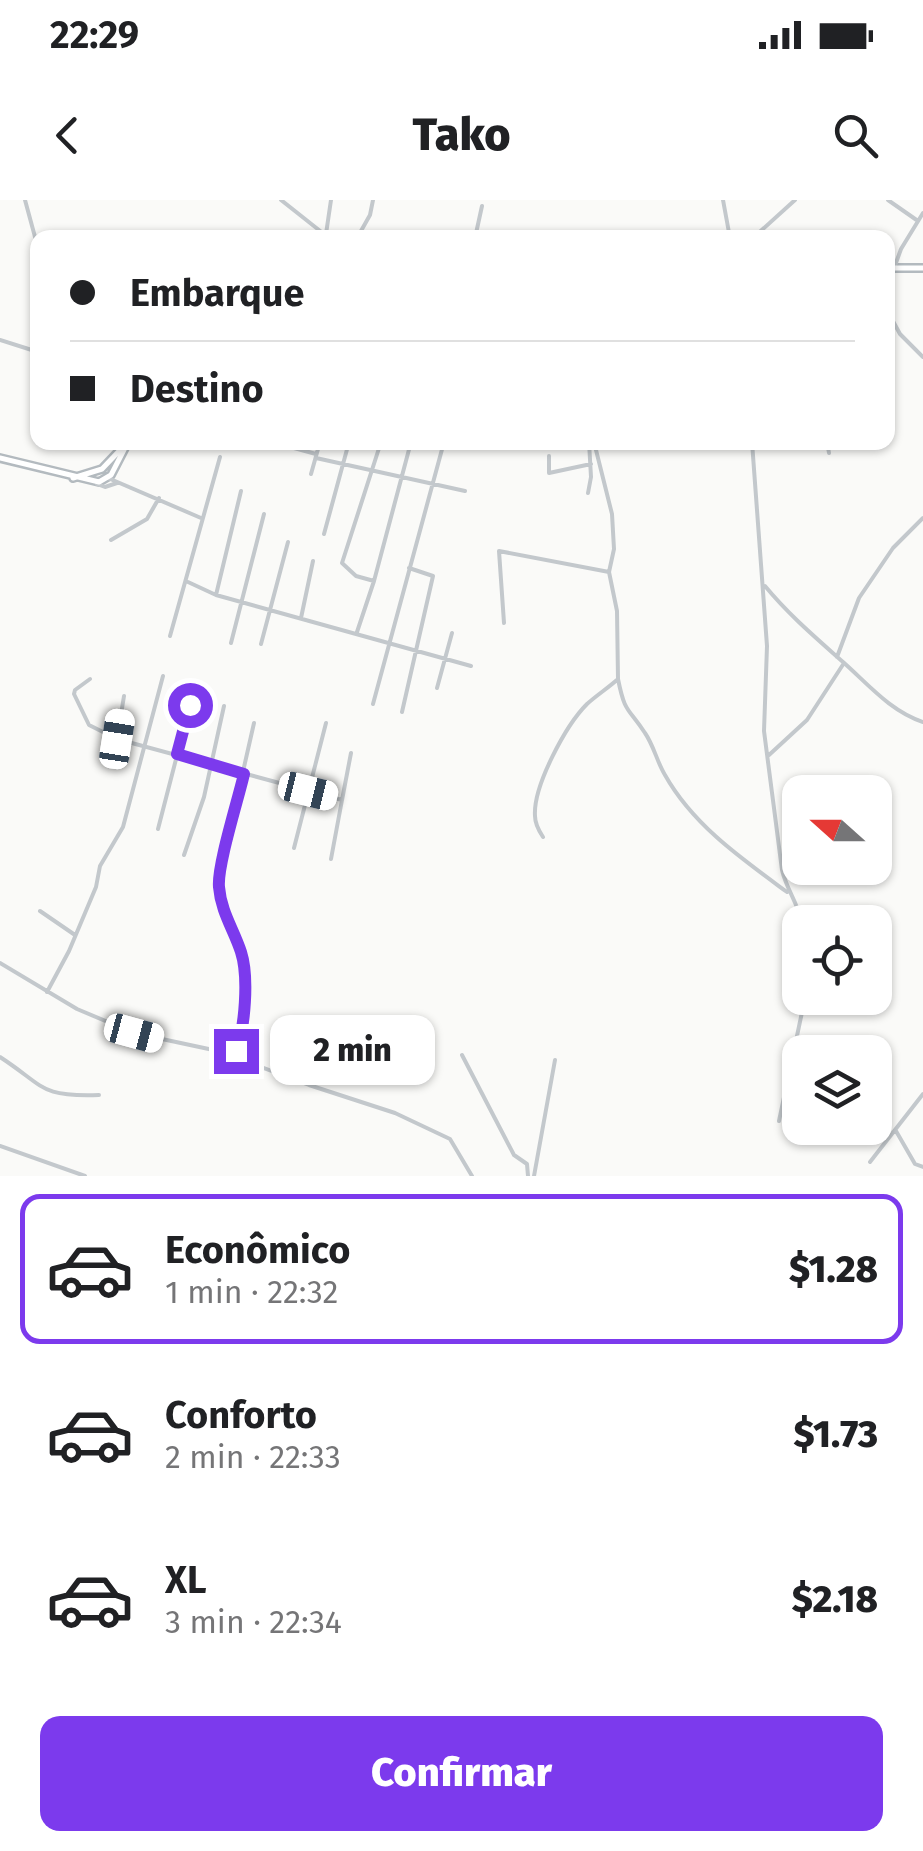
<!DOCTYPE html>
<html lang="pt">
<meta charset="utf-8">
<style>
body{margin:0;font-family:"Fira Sans",sans-serif;background:#f2f2f2;color:#202124;height:100vh;display:flex;flex-direction:column;font-size:38px;white-space:nowrap}
*{box-sizing:border-box;margin:0}
p{font-size:32px;color:#757577}
.icon{flex:none;width:55px;height:55px;fill:none;stroke:currentColor;stroke-width:2;stroke-linecap:round;stroke-linejoin:round}
.map{position:relative;height:976px;overflow:hidden}
.details{display:flex;flex-direction:column;background:#fff;flex:1}
.details>*{flex:none}
.hud{position:absolute;left:30px;top:30px;width:865px;height:220px;border-radius:20px;box-shadow:0 2px 8px #0004;display:grid;align-content:center;height:220px;padding:0 40px;background:#fff}
.needle{width:65px;rotate:291deg}
.fabs{position:absolute;left:782px;top:575px;display:grid;gap:20px}
.fabs a{display:grid;place-items:center;width:110px;height:110px;border-radius:20px;background:#fff;box-shadow:0 2px 8px #0004;font-size:50px}
.end{position:absolute;width:45px;height:45px;margin:-22px;border:12px solid #7c3aed;background:#fff;box-shadow:0 0 0 5px #fff}
.from{border-radius:50%}
.bubble{position:absolute;height:70px;border-radius:20px;background:#fff;box-shadow:0 2px 8px #0004;font-size:32px;font-weight:800;line-height:70px;text-align:center}
.car{position:absolute;width:30px;height:60px;margin:-30px -15px;border-radius:12px;box-shadow:0 0 8px 2px #0007;background:linear-gradient(#fff 24%,#345 0 40%,#fff 0 76%,#345 0 86%,#fff 0)}
.hud b{display:flex;align-items:center;gap:35px;height:95px;font-size:38px}
.hud b+b{border-top:2px solid #e0e0e0}
.hud i{width:25px;height:25px;background:#202124}
ul{padding:18px 0 0;list-style:none}
li{display:flex;align-items:center;gap:30px;height:150px;margin:0 20px 15px;padding:0 20px;border:5px solid transparent;border-radius:20px}
li div{flex:1}
li b{display:block;font-size:38px}
li em{font-style:normal;font-weight:800}
li.active{border-color:#7c3aed}
li>.icon{width:90px;height:90px;stroke-width:1.5}
.action{display:flex;gap:20px;margin-top:auto;padding:20px 40px}
.action a{flex:1;height:115px;border-radius:20px;background:#7c3aed;color:#fff;font-size:40px;font-weight:800;line-height:115px;text-align:center}
.status{display:flex;justify-content:space-between;align-items:center;height:70px;padding:0 50px;background:#fff;direction:ltr}
.status svg{height:28px;fill:currentColor}
header{display:flex;justify-content:space-between;align-items:center;height:130px;padding:0 40px;background:#fff;font-size:45px;font-weight:800}
.map>svg:first-child{display:block}
.lines{fill:none;stroke-linecap:round;stroke-linejoin:round}
.secondary-casing{stroke:#b3babf;stroke-width:10}
.street{stroke:#c3c8cc;stroke-width:4}
.secondary{stroke:#fff;stroke-width:5}
.route{stroke:#7c3aed;stroke-width:12}
</style>
<div class="status"><b>22:29</b><svg viewBox="0 0 49 12"><path d="M0 12V9h3v3zM5 12V6h3v6zM10 12V3h3v9zM15 12V0h3v12zM26 1h20v11H26zM47 4h2v5h-2z"/></svg></div>
<header><svg class="icon" aria-label="back" viewBox="0 0 24 24"><path d="M15 5l-7 7 7 7"/></svg>Tako<svg class="icon" aria-label="search" viewBox="0 0 24 24"><circle cx="10" cy="10" r="6"/><path d="M15 15l6 6"/></svg></header>
<div class="map">
<svg width="923" height="976" viewBox="0 0 923 976">
<rect width="100%" height="100%" fill="#fafaf8"/>
<g class="lines">
<g class="secondary-casing">
<path id="secondary" d="M888,68h35
M0,258l99,24 12,-7 17,-33
M73,278l29,-9 20,-21"/>
</g>
<path class="street" d="M25,0l13,48
M281,0l48,38
M723,0l7,38
M888,0l30,21
M326,34l5,-34
M357,38l13,-23 3,-15
M475,38l7,-32
M753,38l42,-38
M888,85l13,-36 22,-36
M888,112l12,22 23,23
M0,140l38,12
M272,242l44,12
M752,242l15,204 -3,85 18,139c5,21 16,32 19,52
M827,242l2,11
M549,256v17l42,-9
M316,258l149,33
M311,274l9,-32
M108,278l93,40
M97,284l8,3 12,-4
M588,293l3,-16 -2,-35
M324,334l25,-92
M111,340l36,-21 12,-21
M374,381l-18,-5 -14,-13 39,-121
M188,382l28,13 255,71
M765,386c24,29 50,51 78,76 25,22 47,49 80,60
M216,395l25,-104
M301,418l12,-57
M504,423l-5,-72 110,21
M357,432l17,-51 37,-139
M170,436l50,-179
M231,443l33,-129
M261,444l27,-102
M837,457l22,-59 34,-50 30,-30
M90,479l-15,11 -1,4 15,31 28,14 225,61 -11,59
M618,479c7,35 10,28 27,54 9,13 12,29 20,42 28,50 77,84 122,117
M437,488l15,-55
M373,504l71,-262
M402,512l31,-136 -24,-8
M117,539l7,-43
M769,555l38,-35 37,-57
M342,600l9,-47
M158,629l32,-124
M543,637c-4,-6 -8,-13 -8,-21 -2,-30 31,-91 52,-112 10,-9 21,-16 31,-25l-1,-68 -8,-39 5,-23 -2,-35 -18,-72
M294,648l32,-125
M184,655l20,-58 20,-91
M40,711l35,24
M0,763l77,46 57,24 84,18 91,34 86,28 55,26 22,37
M47,792l22,-41 27,-64 4,-21 23,-39 40,-151
M462,855l52,100 13,9 1,12
M234,856l9,-37 3,-46 -5,-24 -19,-43 -4,-24 36,-159
M0,857c46,30 39,40 99,38
M779,921l26,-123
M896,931l19,33 8,3
M0,946l85,30
M870,962l53,-68
M534,976l21,-116"/>
<use href="#secondary" class="secondary"/>
</g>
<g class="lines">
<path class="route" d="M190,505l-13,49 67,20c-6,26 -27,92 -25,113 2,25 15,43 22,65 8,25 4,76 -5,99"/>
</g>
</svg>
<div class="fabs">
<a><svg class="needle" viewBox="-14 -14 28 28"><path d="M0-13l5 13h-10z" fill="#e53935"/><path d="M0 13l5-13h-10z" fill="#757577"/></svg></a>
<a><svg class="icon" aria-label="locate" viewBox="0 0 24 24"><circle cx="12" cy="12" r="6"/><path d="M12 2v4M12 18v4M2 12h4M18 12h4"/></svg></a>
<a><svg class="icon" aria-label="layers" viewBox="0 0 24 24"><path d="M12 4l9 5-9 5-9-5zM3 14l9 5 9-5"/></svg></a>
</div>
<i class="end from" style="left:190px;top:505px"></i>
<i class="end" style="left:236px;top:851px"></i>
<div class="bubble" style="left:270px;top:815px;width:165px">2 min</div>
<i class="car" style="left:117px;top:539px;rotate:9deg"></i>
<i class="car" style="left:308px;top:591px;rotate:104deg"></i>
<i class="car" style="left:134px;top:833px;rotate:105deg"></i>
<div class="hud">
<b><i class="from"></i>Embarque</b>
<b><i></i>Destino</b>
</div>
</div>
<section class="details">
<ul>
<li class="active"><svg class="icon" aria-label="car" viewBox="0 0 24 24"><path d="M5 17H2v-5l4-1 3-4h7l3 4 3 1v5h-3M9 17h6M6 11h13"/><circle cx="7" cy="17" r="2"/><circle cx="17" cy="17" r="2"/></svg><div><b>Econômico</b><p>1 min · 22:32</p></div><em>$1.28</em></li>
<li><svg class="icon" aria-label="car" viewBox="0 0 24 24"><path d="M5 17H2v-5l4-1 3-4h7l3 4 3 1v5h-3M9 17h6M6 11h13"/><circle cx="7" cy="17" r="2"/><circle cx="17" cy="17" r="2"/></svg><div><b>Conforto</b><p>2 min · 22:33</p></div><em>$1.73</em></li>
<li><svg class="icon" aria-label="car" viewBox="0 0 24 24"><path d="M5 17H2v-5l4-1 3-4h7l3 4 3 1v5h-3M9 17h6M6 11h13"/><circle cx="7" cy="17" r="2"/><circle cx="17" cy="17" r="2"/></svg><div><b>XL</b><p>3 min · 22:34</p></div><em>$2.18</em></li>
</ul>
<div class="action"><a>Confirmar</a></div>
</section>
